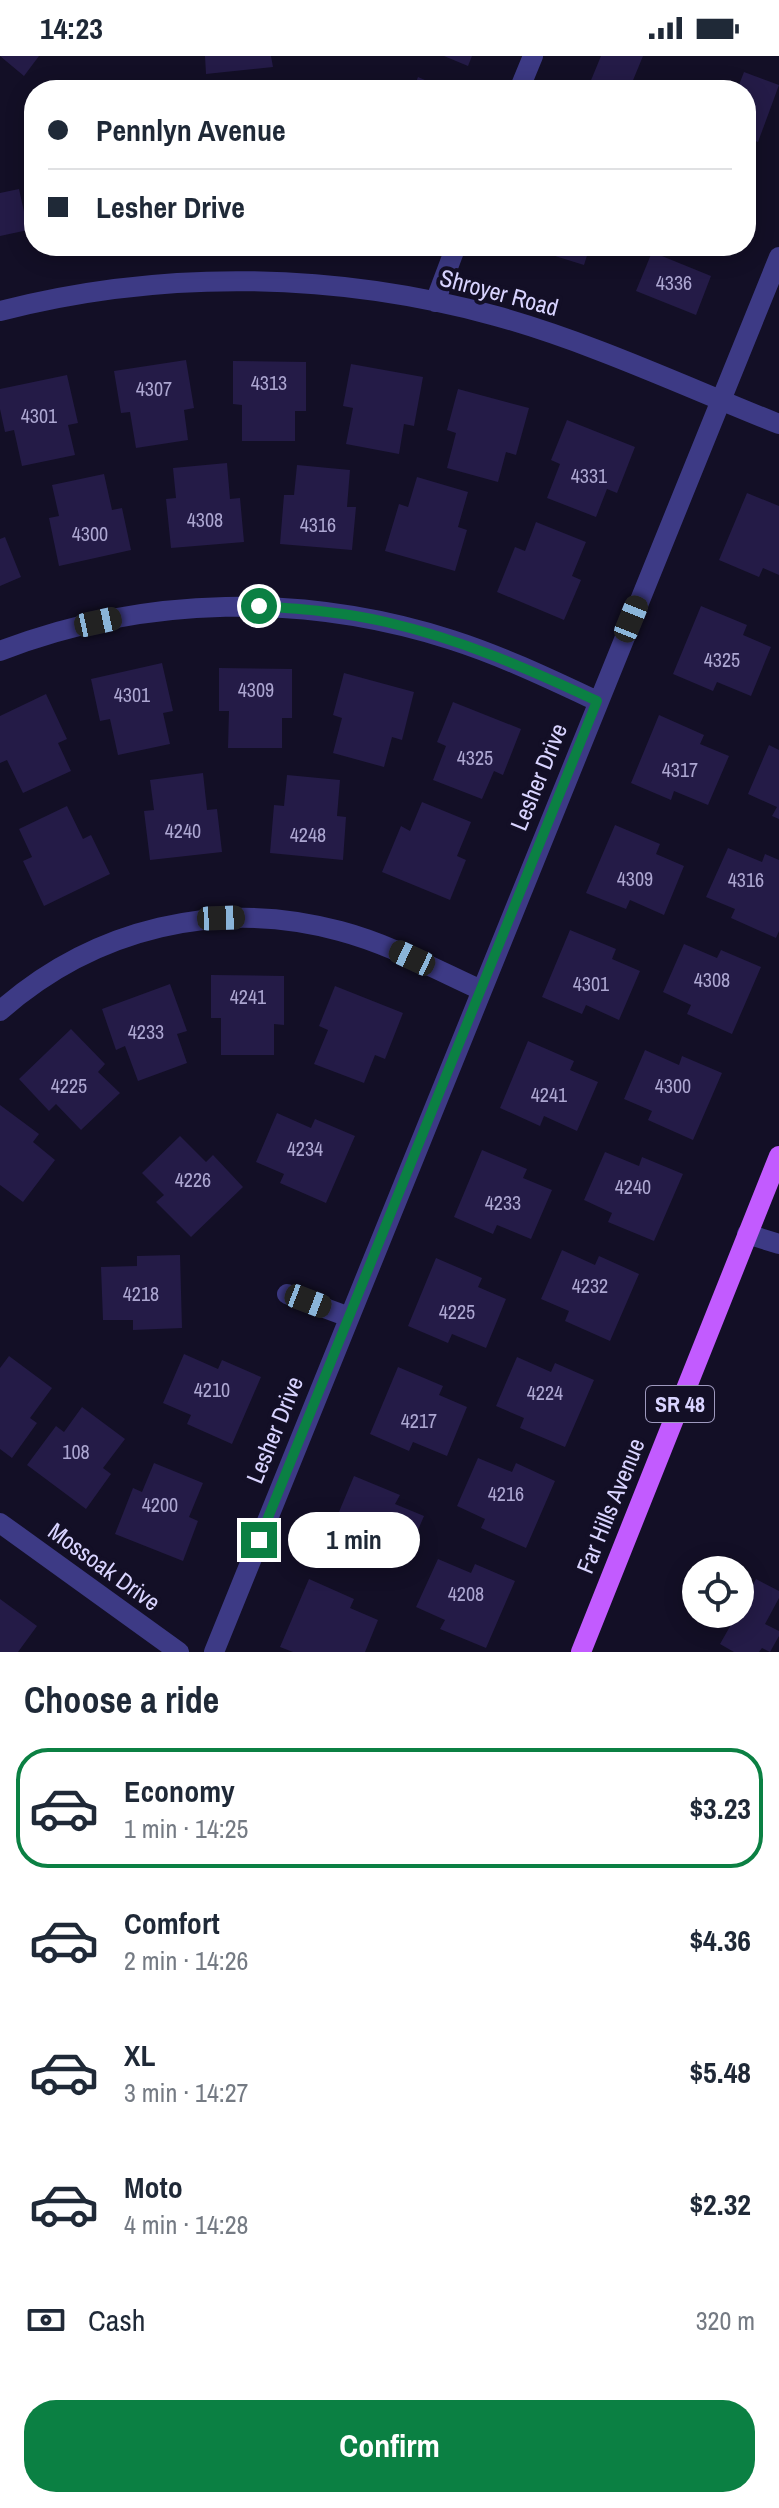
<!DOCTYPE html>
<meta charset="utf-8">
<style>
body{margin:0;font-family:"Archivo Narrow",sans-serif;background:#f2f2f3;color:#1f2937;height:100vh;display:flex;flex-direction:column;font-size:30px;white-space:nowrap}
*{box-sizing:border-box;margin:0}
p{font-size:26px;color:#747a83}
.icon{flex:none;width:44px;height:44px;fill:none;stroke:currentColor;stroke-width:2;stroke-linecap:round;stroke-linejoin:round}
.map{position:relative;height:1596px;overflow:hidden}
.details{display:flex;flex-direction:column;background:#fff;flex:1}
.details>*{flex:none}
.top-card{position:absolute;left:24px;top:24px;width:732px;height:176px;border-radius:32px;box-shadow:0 4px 20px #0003;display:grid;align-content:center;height:176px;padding:0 24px;background:#fff}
.tools{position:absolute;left:682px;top:1500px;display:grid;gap:16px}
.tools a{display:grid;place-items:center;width:72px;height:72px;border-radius:50%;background:#fff;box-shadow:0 4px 20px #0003;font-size:40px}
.end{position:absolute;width:36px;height:36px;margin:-18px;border:10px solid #0b8043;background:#fff;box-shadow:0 0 0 4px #fff}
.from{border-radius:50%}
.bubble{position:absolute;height:56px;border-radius:28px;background:#fff;box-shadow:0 4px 20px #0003;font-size:26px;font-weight:800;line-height:56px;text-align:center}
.car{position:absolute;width:24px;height:48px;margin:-24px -12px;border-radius:10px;box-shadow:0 0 6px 2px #0007;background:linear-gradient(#222 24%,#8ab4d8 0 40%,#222 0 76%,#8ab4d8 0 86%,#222 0)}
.top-card b{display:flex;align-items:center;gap:28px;height:76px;font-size:30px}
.top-card b+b{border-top:2px solid #e0e1e3}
.top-card i{width:20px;height:20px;background:#1f2937}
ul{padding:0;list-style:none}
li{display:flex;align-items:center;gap:24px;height:120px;margin:0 16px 12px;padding:0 8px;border:4px solid transparent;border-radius:32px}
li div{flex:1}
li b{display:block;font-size:30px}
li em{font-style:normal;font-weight:800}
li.on{border-color:#0b8043}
li>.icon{width:72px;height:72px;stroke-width:1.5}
h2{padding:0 24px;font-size:36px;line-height:96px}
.pay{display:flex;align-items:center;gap:20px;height:88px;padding:0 24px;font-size:30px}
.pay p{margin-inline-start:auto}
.primary-button{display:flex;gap:16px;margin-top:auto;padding:16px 24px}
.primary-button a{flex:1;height:92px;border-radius:32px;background:#0b8043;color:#fff;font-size:32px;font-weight:800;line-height:92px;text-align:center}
.status{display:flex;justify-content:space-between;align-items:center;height:56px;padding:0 40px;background:#fff;direction:ltr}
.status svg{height:22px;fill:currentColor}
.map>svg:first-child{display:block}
.building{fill:#241b47}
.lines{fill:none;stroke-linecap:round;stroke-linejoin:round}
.minor{stroke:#3d3a85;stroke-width:20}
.major{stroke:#c25bff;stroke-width:20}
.route{stroke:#0b8043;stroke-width:10}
.labels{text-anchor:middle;stroke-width:8;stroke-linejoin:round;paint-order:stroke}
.number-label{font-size:20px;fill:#aca6d1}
.shield{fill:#130f26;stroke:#9e99be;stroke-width:2}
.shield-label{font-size:22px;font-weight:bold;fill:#d9d4ff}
.street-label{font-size:24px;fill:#d9d4ff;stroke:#130f26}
</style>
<div class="status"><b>14:23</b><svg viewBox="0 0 49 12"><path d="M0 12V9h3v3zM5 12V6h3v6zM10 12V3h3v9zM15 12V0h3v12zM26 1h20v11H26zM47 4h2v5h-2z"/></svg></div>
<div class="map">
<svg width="779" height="1596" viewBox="0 0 779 1596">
<rect width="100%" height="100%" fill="#130f26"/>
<path class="building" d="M0,0h39l-15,20z
M205,0h66l2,11 -67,7z
M444,0h28l-4,10z
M601,0h42l-14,34h-42z
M744,16l35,13 -21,57 -12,-5v-47h-9z
M418,21l30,13h-35z
M19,133l9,41 -28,6v-43z
M523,190h67l-6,19z
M652,196l59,24 -15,39 -60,-24z
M186,304l8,48 -10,2 4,30 -52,8 -6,-36 -9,1 -7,-42z
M233,305l73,1v49h-11v30h-53v-36l-9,-1z
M351,308l72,13 -9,49 -10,-2 -5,30 -53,-10 7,-36 -10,-2z
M67,319l11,48 -10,2 7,30 -53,11 -8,-36 -9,2 -5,-23v-20z
M458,333l71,19 -13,47 -10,-3 -8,30 -51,-14 9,-35 -9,-3z
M567,364l68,27 -18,46 -10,-4 -11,28 -49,-19 13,-34 -9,-4z
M227,407l3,36 10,-1 4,44 -73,6 -5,-49 10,-1 -3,-30z
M297,409l53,5 -3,37h9l-4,43 -72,-6 4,-49h10z
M104,418l8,36 10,-2 9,42 -72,16 -10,-48 10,-2 -7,-31z
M417,421l51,15 -10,35 9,3 -12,41 -70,-20 14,-47 9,3z
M747,437l32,13v69l-16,-7 -4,9 -40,-17z
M536,466l50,20 -14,34 9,4 -17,40 -67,-28 18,-45 10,4z
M5,481l16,40 -21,9v-47z
M701,550l46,19 -4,10 28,12 -20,49 -34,-14 -4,9 -40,-17z
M162,607l11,48 -10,2 7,31 -52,11 -8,-36 -10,2 -9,-42z
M219,612l73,1v49h-10v30h-54l1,-37h-10z
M344,617l70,19 -12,48 -10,-3 -8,30 -51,-14 9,-35 -9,-3z
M46,638l21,45 -9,4 13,28 -48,22 -16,-33 -7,3v-47z
M453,646l68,27 -18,46 -9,-4 -12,28 -49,-19 13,-34 -9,-4z
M659,659l45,20 -4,9 29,12 -21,49 -34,-14 -3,9 -40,-17z
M769,689l10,5v69l-7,-3 5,-9 -29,-13z
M203,717l4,37 10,-1 5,43 -72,8 -6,-49 10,-1 -4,-30z
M287,719l53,5 -3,36 9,1 -3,43 -73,-7 4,-48 10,1z
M422,746l49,20 -14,34 9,4 -16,40 -68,-28 19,-46 9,5z
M67,750l16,33 8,-4 19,39 -66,32 -21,-45 9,-4 -13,-28z
M615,769l45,19 -4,10 28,12 -20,49 -34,-15 -4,9 -40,-16z
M728,792l34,14 3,-8 14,6v71l-3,7 -45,-20 4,-9 -29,-12z
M570,874l46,19 -4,10 28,12 -21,49 -33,-15 -4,9 -40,-17z
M684,888l33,14 4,-8 40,17 -29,67 -45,-20 4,-9 -28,-13z
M211,919l73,1v49l-10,-1v31h-53v-37h-10z
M170,928l17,47 -10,3 10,29 -49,18 -13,-35 -9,4 -14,-41z
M335,930l68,27 -18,46 -10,-4 -11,28 -50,-19 14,-34 -9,-4z
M71,973l34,35 -7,8 22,21 -39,37 -25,-26 -7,7 -30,-32z
M528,985l46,20 -4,9 28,12 -21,49 -33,-15 -4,10 -40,-18z
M645,994l34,15 3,-9 40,17 -29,67 -45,-20 4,-9 -28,-12z
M0,1049l39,29 -6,8 22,18 -32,42 -23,-17z
M277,1057l34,15 4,-9 40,17 -29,67 -46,-20 4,-9 -28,-12z
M180,1080l26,26 7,-7 30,32 -52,50 -35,-35 8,-7 -22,-22z
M482,1094l45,19 -4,9 29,12 -21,49 -34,-14 -4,9 -39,-17z
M605,1096l34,14 3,-9 41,17 -29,67 -46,-19 4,-9 -28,-13z
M562,1194l33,15 4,-9 40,18 -29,67 -45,-20 4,-10 -28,-12z
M180,1199l2,73 -49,2v-10h-30l-2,-53 36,-1v-10z
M436,1202l46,20 -4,9 28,12 -20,49 -34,-14 -4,9 -40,-17z
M184,1298l34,15 4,-9 39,17 -29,67 -45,-20 4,-9 -28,-12z
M9,1300l43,32 -22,30 7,5 -25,35 -12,-9v-81z
M517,1301l34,15 4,-9 39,17 -29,67 -45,-19 4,-10 -28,-12z
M398,1311l45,19 -4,9 28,12 -20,49 -34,-14 -4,9 -39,-17z
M82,1351l43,32 -22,29 8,6 -25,35 -59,-44 29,-39 8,6z
M478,1402l34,14 4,-9 39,18 -29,67 -45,-20 4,-9 -28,-13z
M154,1407l49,20 -14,34 9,4 -15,40 -68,-27 18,-46 9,4z
M354,1420l46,19 -5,9 29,12 -21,49 -33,-14 -4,9 -40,-17z
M438,1503l33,14 4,-9 40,17 -29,67 -46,-19 5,-9 -29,-13z
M309,1523l45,20 -4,9 28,12 -13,32h-72l-13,-5z
M756,1523l23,12v7l-14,26 14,7v5l-9,16 -8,-4 -3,4h-25l-14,-8 17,-30h3v-6z
M0,1543l37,27 -19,26h-18z"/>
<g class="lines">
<path class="minor" d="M519,34l14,-34
M435,246l21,-56
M0,255c163,-42 335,-39 496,5 97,27 190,71 283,108
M0,595c145,-56 305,-58 452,-11 50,16 98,39 145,61
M0,955c94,-83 219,-113 340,-80 49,13 95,38 141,59
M747,1178l32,10
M287,1238l62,23
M0,1467l179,129
M214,1596l565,-1395"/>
<path class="major" d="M581,1596l198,-496"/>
</g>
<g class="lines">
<path class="route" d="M259,550c42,3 85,6 127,16 74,17 143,47 211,79l-338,839"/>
</g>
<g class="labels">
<g class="number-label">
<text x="674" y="234">4336</text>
<text x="269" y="334">4313</text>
<text x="154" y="340">4307</text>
<text x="39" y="367">4301</text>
<text x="589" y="427">4331</text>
<text x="205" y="471">4308</text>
<text x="318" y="476">4316</text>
<text x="90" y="485">4300</text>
<text x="722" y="611">4325</text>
<text x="256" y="641">4309</text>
<text x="132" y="646">4301</text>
<text x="475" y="709">4325</text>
<text x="680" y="721">4317</text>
<text x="183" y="782">4240</text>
<text x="308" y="786">4248</text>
<text x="635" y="830">4309</text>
<text x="746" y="831">4316</text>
<text x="712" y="931">4308</text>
<text x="591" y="935">4301</text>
<text x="248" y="948">4241</text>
<text x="146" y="983">4233</text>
<text x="69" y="1037">4225</text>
<text x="673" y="1037">4300</text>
<text x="549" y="1046">4241</text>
<text x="305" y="1100">4234</text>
<text x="193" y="1131">4226</text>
<text x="633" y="1138">4240</text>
<text x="503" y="1154">4233</text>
<text x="590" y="1237">4232</text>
<text x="141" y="1245">4218</text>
<text x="457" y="1263">4225</text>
<text x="212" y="1341">4210</text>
<text x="545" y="1344">4224</text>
<text x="419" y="1372">4217</text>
<text x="76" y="1403">108</text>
<text x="506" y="1445">4216</text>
<text x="160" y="1456">4200</text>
<text x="466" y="1545">4208</text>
</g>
<rect class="shield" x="646" y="1330" width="68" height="36" rx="6"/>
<g class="shield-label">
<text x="680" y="1356">SR 48</text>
</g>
<g class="street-label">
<text transform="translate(499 237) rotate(15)" y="8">Shroyer Road</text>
<text transform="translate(539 721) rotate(-68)" y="8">Lesher Drive</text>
<text transform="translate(275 1374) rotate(-68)" y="8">Lesher Drive</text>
<text transform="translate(611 1450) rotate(-68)" y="8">Far Hills Avenue</text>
<text transform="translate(104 1511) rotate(36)" y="8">Mossoak Drive</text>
</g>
</g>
</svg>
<div class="tools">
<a><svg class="icon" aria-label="locate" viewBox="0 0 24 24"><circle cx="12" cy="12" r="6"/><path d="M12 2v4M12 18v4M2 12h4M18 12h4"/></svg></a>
</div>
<i class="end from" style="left:259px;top:550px"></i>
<i class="end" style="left:259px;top:1484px"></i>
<div class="bubble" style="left:288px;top:1456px;width:132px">1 min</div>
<i class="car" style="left:631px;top:563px;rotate:22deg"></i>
<i class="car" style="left:98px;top:566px;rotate:78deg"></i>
<i class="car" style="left:221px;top:862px;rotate:88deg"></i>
<i class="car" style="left:412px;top:902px;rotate:295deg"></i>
<i class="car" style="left:308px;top:1245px;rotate:111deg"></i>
<div class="top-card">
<b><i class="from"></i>Pennlyn Avenue</b>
<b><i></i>Lesher Drive</b>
</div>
</div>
<section class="details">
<h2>Choose a ride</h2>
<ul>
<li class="on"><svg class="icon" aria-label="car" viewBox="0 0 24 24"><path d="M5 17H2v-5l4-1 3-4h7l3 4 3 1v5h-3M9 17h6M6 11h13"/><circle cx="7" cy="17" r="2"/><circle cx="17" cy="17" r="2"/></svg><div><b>Economy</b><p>1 min · 14:25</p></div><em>$3.23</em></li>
<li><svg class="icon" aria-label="car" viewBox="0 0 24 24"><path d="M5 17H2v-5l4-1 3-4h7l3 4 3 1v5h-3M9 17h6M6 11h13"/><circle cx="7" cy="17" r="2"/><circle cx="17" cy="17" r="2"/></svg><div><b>Comfort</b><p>2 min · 14:26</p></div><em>$4.36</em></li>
<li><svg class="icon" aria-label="car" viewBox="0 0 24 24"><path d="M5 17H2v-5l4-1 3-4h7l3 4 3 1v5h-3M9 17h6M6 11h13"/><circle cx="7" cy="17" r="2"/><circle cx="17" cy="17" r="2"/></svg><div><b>XL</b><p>3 min · 14:27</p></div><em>$5.48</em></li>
<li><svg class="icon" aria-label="car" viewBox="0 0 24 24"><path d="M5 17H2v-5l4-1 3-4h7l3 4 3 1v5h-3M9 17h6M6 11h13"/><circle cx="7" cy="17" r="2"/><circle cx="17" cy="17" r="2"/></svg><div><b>Moto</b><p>4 min · 14:28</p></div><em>$2.32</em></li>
</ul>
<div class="pay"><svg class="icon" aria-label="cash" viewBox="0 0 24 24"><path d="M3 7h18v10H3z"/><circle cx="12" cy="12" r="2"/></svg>Cash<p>320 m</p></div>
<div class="primary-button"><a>Confirm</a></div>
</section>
